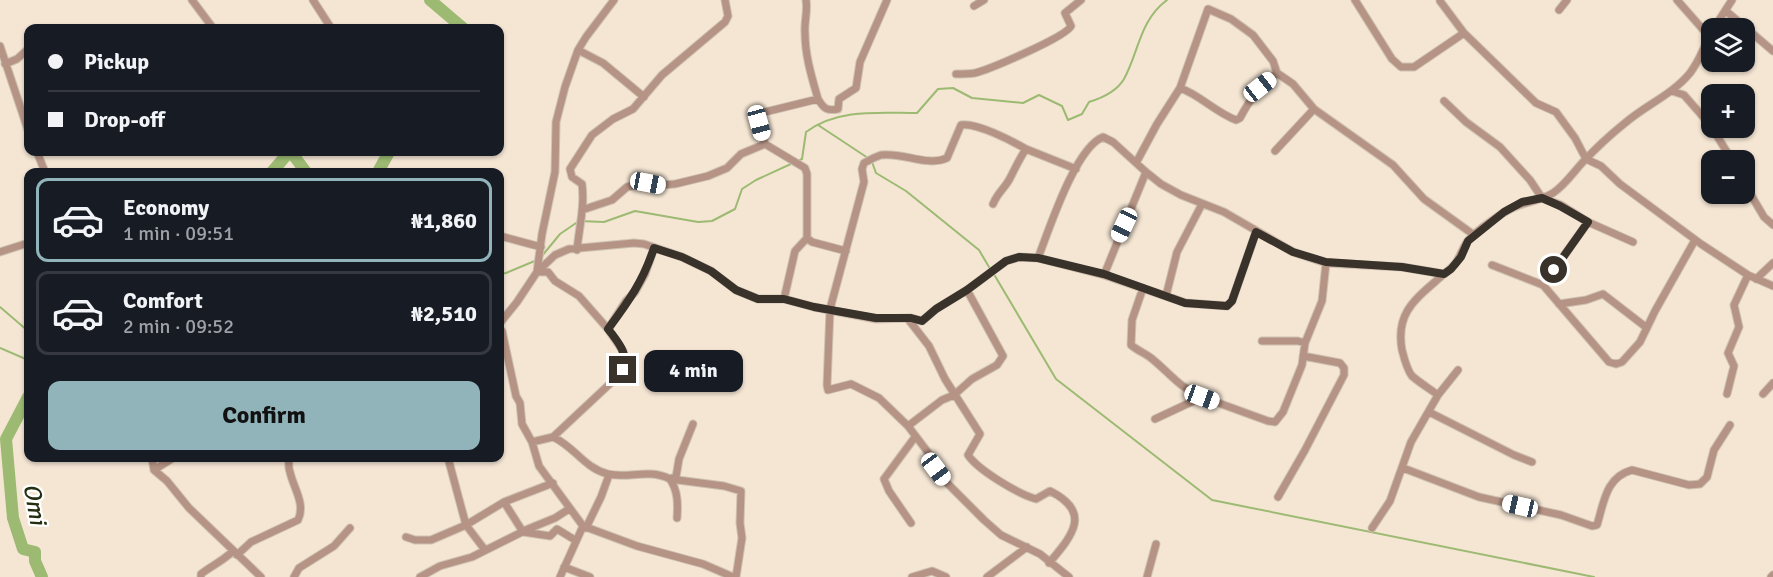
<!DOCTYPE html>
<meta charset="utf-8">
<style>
body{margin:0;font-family:Signika,sans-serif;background:#242831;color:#f1f3f6;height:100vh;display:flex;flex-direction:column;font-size:22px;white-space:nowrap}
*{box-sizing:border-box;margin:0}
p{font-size:20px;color:#9ea1a6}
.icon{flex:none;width:33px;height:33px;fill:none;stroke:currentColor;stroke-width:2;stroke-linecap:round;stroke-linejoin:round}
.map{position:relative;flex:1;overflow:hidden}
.side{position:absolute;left:24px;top:168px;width:480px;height:294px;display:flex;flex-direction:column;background:#171b24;border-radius:12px;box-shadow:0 2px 4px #0004}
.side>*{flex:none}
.top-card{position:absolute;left:24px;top:24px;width:480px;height:132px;border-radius:12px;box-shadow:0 2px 4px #0004;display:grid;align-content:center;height:132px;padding:0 24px;background:#171b24}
.tools{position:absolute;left:1701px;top:18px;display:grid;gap:12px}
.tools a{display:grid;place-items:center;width:54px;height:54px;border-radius:12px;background:#171b24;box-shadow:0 2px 4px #0004;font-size:30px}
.end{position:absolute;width:27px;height:27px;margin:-14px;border:8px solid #38322b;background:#fff;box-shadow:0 0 0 3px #fff}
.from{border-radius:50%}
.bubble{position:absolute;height:42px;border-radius:12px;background:#171b24;box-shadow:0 2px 4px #0004;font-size:20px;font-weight:700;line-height:42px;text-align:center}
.car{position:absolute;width:18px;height:36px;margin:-18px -9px;border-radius:8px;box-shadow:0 0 4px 2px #0007;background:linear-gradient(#fff 24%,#345 0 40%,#fff 0 76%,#345 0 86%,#fff 0)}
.top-card b{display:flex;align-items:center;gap:21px;height:57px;font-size:22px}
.top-card b+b{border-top:2px solid #363941}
.top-card i{width:15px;height:15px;background:#f1f3f6}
ul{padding:10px 0 0;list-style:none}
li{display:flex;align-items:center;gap:18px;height:84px;margin:0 12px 9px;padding:0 12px;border:3px solid #363941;border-radius:12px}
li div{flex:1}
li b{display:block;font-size:22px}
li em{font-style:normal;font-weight:700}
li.current{border-color:#91b4ba}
li>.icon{width:54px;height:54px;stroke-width:1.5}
.cta{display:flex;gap:12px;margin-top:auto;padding:12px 24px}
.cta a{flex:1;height:69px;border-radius:12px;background:#91b4ba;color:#111;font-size:24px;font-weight:700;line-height:69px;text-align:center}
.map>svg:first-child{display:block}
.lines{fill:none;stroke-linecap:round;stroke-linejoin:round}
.stream{stroke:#9cba72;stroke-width:2}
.river{stroke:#9cba72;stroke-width:12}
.minor-casing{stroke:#cfc2b2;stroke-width:9}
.minor{stroke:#b69485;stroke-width:7}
.route{stroke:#38322b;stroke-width:8}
.labels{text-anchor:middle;stroke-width:4.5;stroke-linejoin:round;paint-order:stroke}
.water-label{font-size:24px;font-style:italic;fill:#232f10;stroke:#fff}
</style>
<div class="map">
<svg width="1773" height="577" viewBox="0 0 1773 577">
<rect width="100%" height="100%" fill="#f5e6d4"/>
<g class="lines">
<path class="stream" d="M818,125l50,33
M798,161l4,-2 4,-27c32,-24 74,-19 111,-19l21,-24 15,-1 19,10 51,5 16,-8 23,11 6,14 14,-6 7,-12c13,-4 28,-11 35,-23 15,-27 15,-58 43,-79
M872,162l4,11 30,18 73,59 10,17
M542,256l18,-22 19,-13 25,1 31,-11 63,11 14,-1 23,-12 7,-20 14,-9 37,-17
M500,274l6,-1 31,-13
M995,276l61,103 156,121 382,77
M0,307l28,24
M0,348l28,12"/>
<path class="river" d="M430,0l33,28
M291,152l15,20
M272,172l17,-20
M378,172l11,-20
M28,397l-22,42 7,79 10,31 12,3v9l7,16"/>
<g class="minor-casing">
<path id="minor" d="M192,0l21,28
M313,0l18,28
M1355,0l37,59 9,8h13l50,-34 72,70 20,9 19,26 11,21 15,7 19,18 81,60 47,31 25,11
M1677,0l30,34 1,6
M1440,1l24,32
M974,6l10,-6
M1559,10l8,-10
M1726,11l47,40
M1714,28l18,-28
M0,46l28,84
M578,50l25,13 41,34
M5,64l12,-5 11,-10
M956,74c6,0 13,0 19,-1 15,-4 91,-36 96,-47l-6,-13 16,-13
M1180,88c20,7 35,24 56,32l4,-2c10,-19 20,-32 37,-45
M1672,91l12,4 28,32
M818,99c6,10 9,12 20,10l1,-10 17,-11 4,-26 27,-62
M1444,101l22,21 34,25 30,33 12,18 19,7 27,17 45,20
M1712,128l20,32
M1026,149c-14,-8 -50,-27 -65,-24l-14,33c-20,9 -44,-6 -66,-3 -6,2 -12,5 -17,8l-2,6 2,13 -34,127 -3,76 1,5 23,-6 28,14 29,28 22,29 6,14 9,12 39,39 17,15 39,19 29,23
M1275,151l39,-42
M37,152l8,20
M1136,163l21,-39 23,-36 28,-79 23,10 22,16 20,26 4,12 16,11 21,25 79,56 31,34 50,36
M1744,183l20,34 9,8
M993,204c5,-12 11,-15 16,-24 6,-11 10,-21 17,-31l50,20
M582,210l30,-10 15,-13 21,-4 13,2 14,-1 33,-8 19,-8 14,-14 24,-10
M500,236l41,11
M807,238l5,4 34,9
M577,250c2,-22 8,-44 5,-66l-10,-7 -2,-8 22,-34 21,-16 20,-10 29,-34 63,-53 3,-6 -3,-16
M0,252l28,-9
M1038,258l66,17 82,28 41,3 5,-5 24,-69
M1492,265l51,20 66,77 7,2 6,-2 18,-20 15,-31 40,-71
M1104,275l42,-103
M1756,279l17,-16
M1543,285l45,-63
M1143,288l-11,32 -1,25c7,6 14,8 20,13 20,16 26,28 51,39
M1166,296l11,-44 25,-48
M784,299l11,-48 12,-13v-64l-2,-6 -40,-24c-3,-12 -10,-23 0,-32l53,-13c-6,-21 -13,-43 -13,-66 -1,-11 3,-22 1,-33
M1559,304l27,-4 17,-6 44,34
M908,319l21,27 16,33 35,55 -12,21c10,15 50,39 68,44l14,-8c42,21 23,44 -1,72
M500,323l17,-21 20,-30 18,-17 14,-6 65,-6 10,1 38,13 29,14 25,19 22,9h26l30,8 62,12 35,-1 11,3 14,-12 31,-19 39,-29 13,-4 19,1c11,-28 37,-110 65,-121l10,5 33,30 15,12 20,11 43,17 69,40 33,11 76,4 42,7c16,-11 14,-18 23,-32 6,-9 27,-23 36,-29 17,-12 34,-10 50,-20 11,-7 20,-20 29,-30 13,-14 28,-28 43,-40 21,-18 48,-29 65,-50 10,-13 14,-27 22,-40
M608,329l18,-28 9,-9 10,-18 9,-26
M500,330l2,1 14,65 4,7 2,21 10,18 7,24 44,60 54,20 66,18 30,13
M1262,341h36l7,2
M1727,394l7,-28 -6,-13 11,-26 -5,-22 14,-30
M1763,394l10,-11
M1438,395c-8,-6 -18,-12 -26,-19 -5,-6 -8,-18 -10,-26 -7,-39 15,-52 42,-76
M1429,412l85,43 18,7
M1155,419l47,-22 66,24 7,1 8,-10 19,-47 3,-22 17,-42 4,-38
M908,426l34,-26 12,-5 18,-16 25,-14 6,-9 -36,-66
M553,437l62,-58 11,-14 -3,-14 -15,-22 -29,-33 -24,-15 -7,-9h-11l5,-38 13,-62 1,-50 9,-35 13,-37 8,-13 28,-37
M532,442l21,-5c22,10 31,31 55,37 20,5 40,-6 62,5 8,12 8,25 7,39
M152,458l2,12 13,11 22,27 72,69
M448,458l18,67 19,25
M1403,468l76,29 82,18 31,11 5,-1c7,-23 9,-48 35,-55l57,15 11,-1 7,-7 7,-27 16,-25
M154,470l19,-12
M672,478l4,-1 3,-18 14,-35
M670,479l54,7 17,5 -1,32 2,15 -6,39
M1278,497l27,-47 39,-75v-7l-4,-5 -37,-7
M504,502l19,30 27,4 7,-7 18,11
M911,523l-22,-32 -5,-12 31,-42
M586,528l15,-31 8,-22
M1372,528l18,-27 21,-59 27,-47 20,-25
M406,537l9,3h16l35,-15 38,-23 49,-19
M237,555l14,-13 47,-22c8,-16 -5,-33 -8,-48 -2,-4 -1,-10 -1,-14
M564,567l26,10
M201,577v-3c10,-8 22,-13 32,-23
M294,577l5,-9 35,-22 16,-18
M420,577l20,-11 32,-9 56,-28 27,-11 14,-9
M560,577l23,-51
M912,577l20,-6 14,6
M987,577l40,-30
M1147,577l9,-33
M1771,577l2,-2"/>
</g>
<use href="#minor" class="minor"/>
</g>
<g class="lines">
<path class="route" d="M623,370c7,-14 -6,-30 -15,-41 21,-28 35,-48 46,-81l28,9 29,14 25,19 22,9h26l30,8 62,11h35l11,3 14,-12 31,-19 39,-29 13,-4 19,1 66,16 81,29 42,3 5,-5 24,-69 37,20 33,10 76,5 42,7 7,-5 10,-12 7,-16 36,-29 18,-10 20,-4 18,8 28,16 -34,48"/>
</g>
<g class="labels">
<g class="water-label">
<text transform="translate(35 504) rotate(80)" y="8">Omi</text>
</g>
</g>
</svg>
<div class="tools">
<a><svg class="icon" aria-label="layers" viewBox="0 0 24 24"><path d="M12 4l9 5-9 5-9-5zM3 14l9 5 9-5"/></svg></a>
<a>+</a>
<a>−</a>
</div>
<i class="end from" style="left:1554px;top:270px"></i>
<i class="end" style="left:623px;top:370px"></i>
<div class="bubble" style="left:644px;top:350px;width:99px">4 min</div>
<i class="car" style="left:1260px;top:87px;rotate:52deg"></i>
<i class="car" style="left:759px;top:123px;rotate:165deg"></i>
<i class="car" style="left:648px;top:183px;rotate:101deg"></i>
<i class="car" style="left:1124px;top:225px;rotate:205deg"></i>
<i class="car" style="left:1202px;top:397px;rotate:110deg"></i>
<i class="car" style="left:936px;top:469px;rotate:143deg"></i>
<i class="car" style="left:1520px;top:506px;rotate:283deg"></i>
<div class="top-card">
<b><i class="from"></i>Pickup</b>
<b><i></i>Drop-off</b>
</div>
<section class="side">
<ul>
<li class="current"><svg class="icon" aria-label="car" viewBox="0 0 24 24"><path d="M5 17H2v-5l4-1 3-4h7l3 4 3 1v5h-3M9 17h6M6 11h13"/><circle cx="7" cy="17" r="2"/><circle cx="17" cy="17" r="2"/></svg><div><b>Economy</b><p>1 min · 09:51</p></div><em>₦1,860</em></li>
<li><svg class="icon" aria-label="car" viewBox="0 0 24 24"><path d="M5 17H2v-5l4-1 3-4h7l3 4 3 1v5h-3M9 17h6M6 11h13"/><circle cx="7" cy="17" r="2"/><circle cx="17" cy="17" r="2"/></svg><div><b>Comfort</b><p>2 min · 09:52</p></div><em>₦2,510</em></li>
</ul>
<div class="cta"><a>Confirm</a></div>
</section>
</div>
